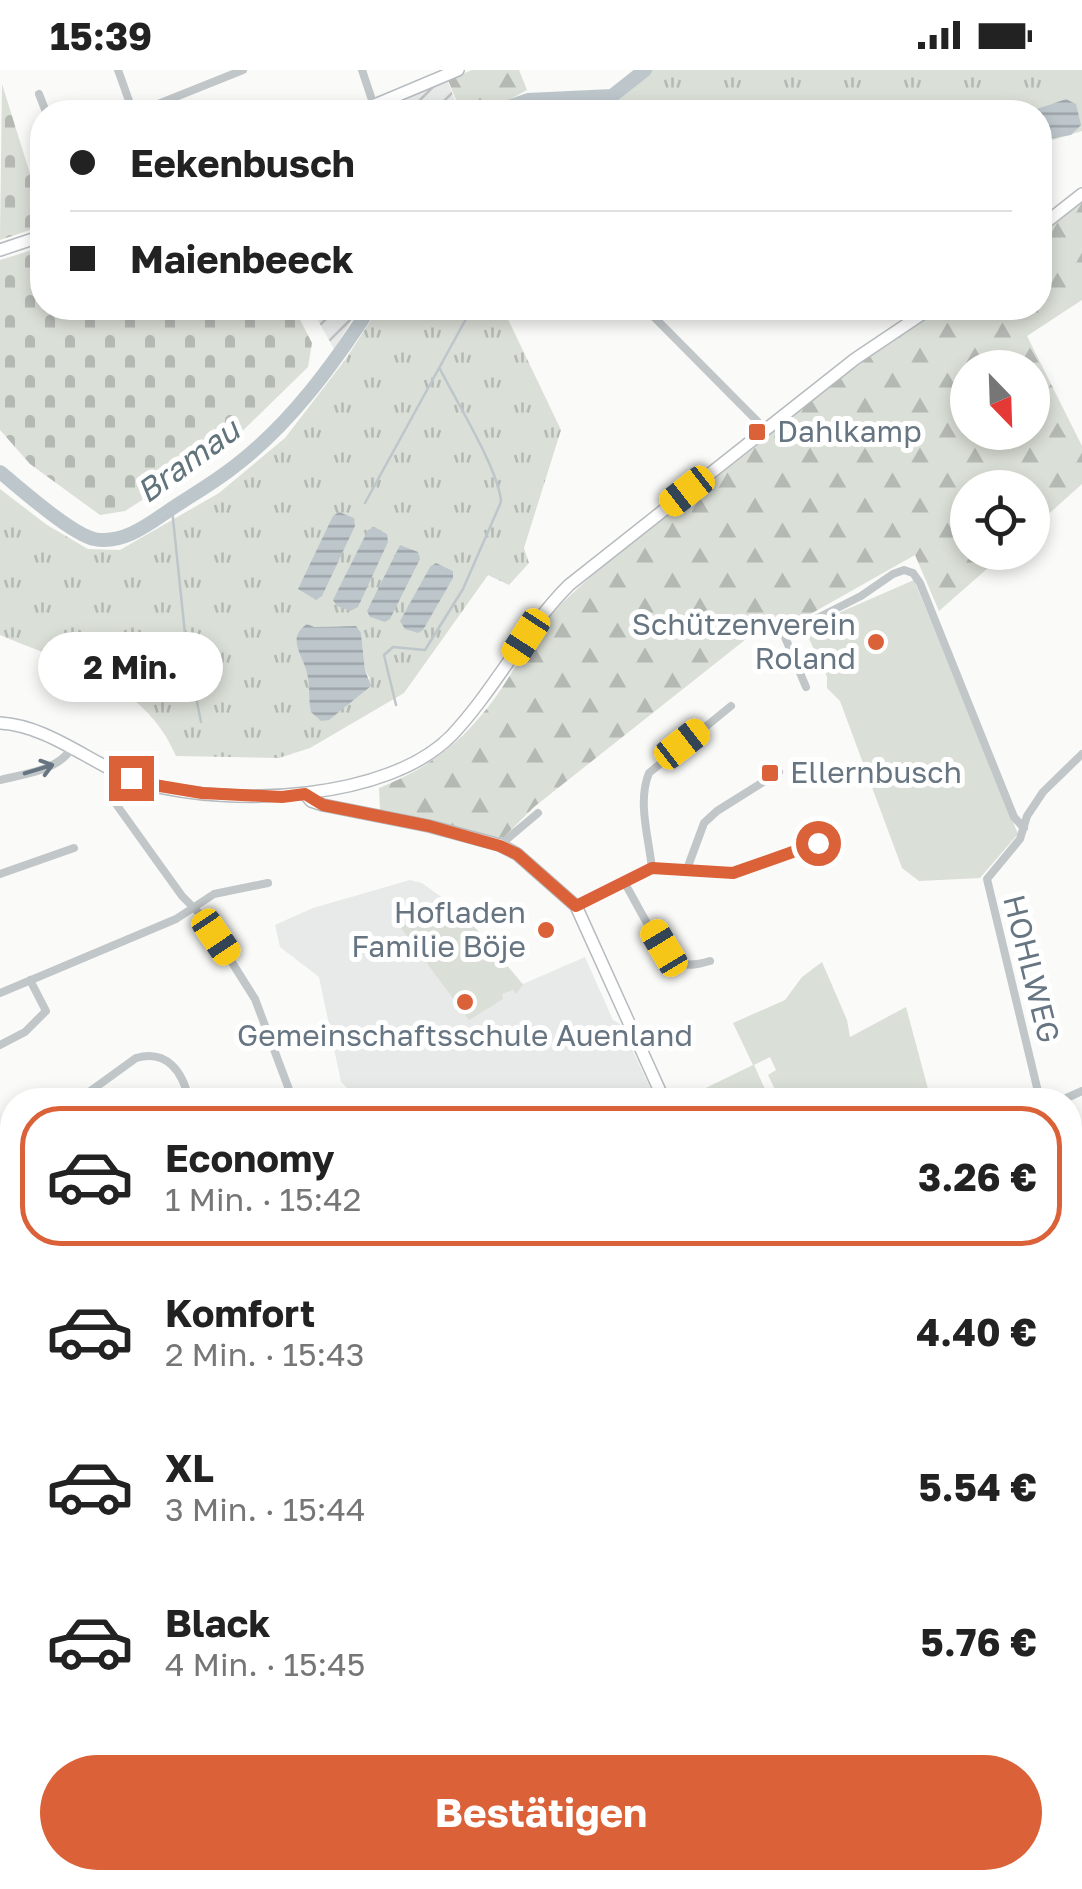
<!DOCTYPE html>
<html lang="de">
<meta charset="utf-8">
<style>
body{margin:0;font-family:"Golos Text",sans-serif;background:#f2f2f2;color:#222;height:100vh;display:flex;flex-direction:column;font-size:38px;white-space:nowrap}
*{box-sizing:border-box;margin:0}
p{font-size:32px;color:#767676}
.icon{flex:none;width:55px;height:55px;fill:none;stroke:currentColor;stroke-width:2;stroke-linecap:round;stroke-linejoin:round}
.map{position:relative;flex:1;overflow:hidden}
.side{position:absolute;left:0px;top:1018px;width:1082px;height:802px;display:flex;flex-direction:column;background:#fff;border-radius:40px 40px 0 0;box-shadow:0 5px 15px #0003}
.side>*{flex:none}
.top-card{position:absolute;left:30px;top:30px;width:1022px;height:220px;border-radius:40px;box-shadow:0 5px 15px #0003;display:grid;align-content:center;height:220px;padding:0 40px;background:#fff}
.needle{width:65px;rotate:157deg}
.buttons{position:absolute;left:950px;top:280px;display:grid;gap:20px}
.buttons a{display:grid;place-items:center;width:100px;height:100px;border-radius:50%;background:#fff;box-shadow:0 5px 15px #0003;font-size:50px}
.end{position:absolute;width:45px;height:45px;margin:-22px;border:12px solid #da6138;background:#fff;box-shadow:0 0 0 5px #fff}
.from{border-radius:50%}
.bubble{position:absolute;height:70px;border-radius:35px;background:#fff;box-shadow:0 5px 15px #0003;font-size:32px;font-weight:700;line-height:70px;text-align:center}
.car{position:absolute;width:30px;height:60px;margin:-30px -15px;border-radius:12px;box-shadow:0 0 8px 2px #0007;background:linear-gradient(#f5c518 24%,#345 0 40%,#f5c518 0 76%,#345 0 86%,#f5c518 0)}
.top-card b{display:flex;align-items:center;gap:35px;height:95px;font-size:38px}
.top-card b+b{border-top:2px solid #e0e0e0}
.top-card i{width:25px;height:25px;background:#222}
ul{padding:18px 0 0;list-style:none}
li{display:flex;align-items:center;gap:30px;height:140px;margin:0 20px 15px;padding:0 20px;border:5px solid transparent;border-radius:40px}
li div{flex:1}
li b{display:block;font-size:38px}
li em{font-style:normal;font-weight:700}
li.on{border-color:#da6138}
li>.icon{width:90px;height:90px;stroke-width:1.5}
.button{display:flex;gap:20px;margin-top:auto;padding:20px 40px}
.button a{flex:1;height:115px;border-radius:60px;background:#da6138;color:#fff;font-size:40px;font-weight:700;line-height:115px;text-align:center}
.status{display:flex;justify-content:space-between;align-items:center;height:70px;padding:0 50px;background:#fff;direction:ltr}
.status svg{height:28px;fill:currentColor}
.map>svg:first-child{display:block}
.built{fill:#e8e9e9}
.industrial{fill:url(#industrial-furrows)}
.grass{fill:url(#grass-tufts);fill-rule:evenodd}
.forest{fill:url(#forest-firs);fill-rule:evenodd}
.cemetery{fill:url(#cemetery-stones)}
.garden{fill:#dadfd7}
.water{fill:url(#water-rules)}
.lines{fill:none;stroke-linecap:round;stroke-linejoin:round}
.stream{stroke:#bdc6cb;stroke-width:2.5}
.river{stroke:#bdc6cb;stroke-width:14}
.secondary-casing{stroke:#b6bbc0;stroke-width:14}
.street{stroke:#c1c6c9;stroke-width:8}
.secondary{stroke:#fff;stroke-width:11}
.oneway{stroke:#667581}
.route{stroke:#da6138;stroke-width:12}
.poi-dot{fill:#da6138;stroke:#fff;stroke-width:4}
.labels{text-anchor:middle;stroke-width:10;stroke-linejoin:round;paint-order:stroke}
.poi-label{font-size:30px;fill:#667581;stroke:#fff;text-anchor:start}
.street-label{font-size:30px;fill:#667581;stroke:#fff}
.water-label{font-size:32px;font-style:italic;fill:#61737b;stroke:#fff}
</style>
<div class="status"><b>15:39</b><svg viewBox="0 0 49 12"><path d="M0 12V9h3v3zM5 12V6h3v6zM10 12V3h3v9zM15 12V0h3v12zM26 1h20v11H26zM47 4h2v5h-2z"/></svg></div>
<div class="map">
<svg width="1082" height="1819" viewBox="0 0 1082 1819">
<defs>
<pattern id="industrial-furrows" width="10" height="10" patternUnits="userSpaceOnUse" patternTransform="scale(2.5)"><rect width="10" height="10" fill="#e8e9e9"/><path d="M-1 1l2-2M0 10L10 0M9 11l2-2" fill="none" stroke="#c0c1c2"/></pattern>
<pattern id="grass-tufts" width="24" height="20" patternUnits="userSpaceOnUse" patternTransform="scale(2.5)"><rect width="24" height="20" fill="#dadfd7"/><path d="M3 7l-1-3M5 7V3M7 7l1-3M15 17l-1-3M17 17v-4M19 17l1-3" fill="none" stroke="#b5b9b4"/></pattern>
<pattern id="forest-firs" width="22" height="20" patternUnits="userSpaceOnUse" patternTransform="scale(2.5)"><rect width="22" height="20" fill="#dadfd7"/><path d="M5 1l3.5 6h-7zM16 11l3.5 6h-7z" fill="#b5b9b4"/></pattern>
<pattern id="cemetery-stones" width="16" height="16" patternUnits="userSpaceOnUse" patternTransform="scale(2.5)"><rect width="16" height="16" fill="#dadfd7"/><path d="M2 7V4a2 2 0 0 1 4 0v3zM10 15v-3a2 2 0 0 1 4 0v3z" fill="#b5b9b4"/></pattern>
<pattern id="water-rules" width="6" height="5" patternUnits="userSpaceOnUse" patternTransform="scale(2.5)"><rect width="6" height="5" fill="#bdc6cb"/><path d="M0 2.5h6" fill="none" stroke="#9da5aa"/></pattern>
</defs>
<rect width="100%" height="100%" fill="#fafaf8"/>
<path class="built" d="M410,810l12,3 40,29 61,72 62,-27 28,63 7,4 36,76h-296l-19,-18 -22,-105 -39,-30 -5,-22 38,-17z"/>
<path class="industrial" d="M447,9l12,33h-88z
M311,238h48l-25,41z"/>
<path class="grass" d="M648,0h434v61l-42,13 26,-45 -39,13h-492c55,-6 69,-8 113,-42z
M379,238h129l-3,5 56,117 -37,118 5,15 -20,22 -21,-10 -84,118 -94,55 -31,10 -103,-2c-31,-74 -108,-92 -176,-121v-146l47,36 41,24 32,1 99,-57 66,-55 60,-78zM341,556l20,7 4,37 5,9 -61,24 4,-76z
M12,1570v238h23l-27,11h-8v-240z
M1070,1735l12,22v62h-44l-2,-11h34z"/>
<path class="forest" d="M472,0h47l8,20 -41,22h-25l-13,-32z
M1082,132v98l-55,36 55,110v38l-49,44 -1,-40h-64v64l37,1 -66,58 -24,-56 -124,70 -36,7 -221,175 -35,35 -69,-23 -50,-8 -1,-23c52,-21 85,-47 118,-93 22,-31 37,-66 66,-93 105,-98 225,-182 339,-270l39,-24h99v-73zM968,298h64v64h-64z"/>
<path class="cemetery" d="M2,14l40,128v14l-42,14z
M42,177v61h252l18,35 -4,24 -80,78 -103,66 -25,4 -70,-51 -30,-34v-170z"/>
<path class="garden" d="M914,510l104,254 -38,44 -61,3 -17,-13 -62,-167 -13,-13v-11l-23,-49z
M441,829l21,13 61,73 -7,9 -3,-4 -11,4 1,5 -34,21 -68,-92z
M822,892l25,58 3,17 56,-30 25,93h-151l-12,-25 8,-5 -6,-13 -16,8 16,35h-89l72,-35 -20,-42 52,-23 17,-23z
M7,1398l5,11v154l-12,10v-173z"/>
<path class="water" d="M1066,29l10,5 5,21 -10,10 -30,5 -1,-28h-13z
M339,442l15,6 1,8 -33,70 -6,4 -18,-11 35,-73z
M374,457l13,7 1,8 -30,65 -8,4 -13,-5 -4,-6 35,-70z
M400,475l18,7 2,7 -30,60 -5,3 -15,-5 -3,-6z
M436,493l17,8v7l-30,52 -5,3 -13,-4 -5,-8 30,-54z
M307,554l7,3 42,-1 5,7 4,37 6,16 -42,34 -8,1 -10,-9c-3,-12 -1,-23 -3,-34 -2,-20 -24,-39 -1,-54z"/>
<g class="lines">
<path class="stream" d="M365,433l107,-195
M172,439l15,144 14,69
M396,635l-12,-50 9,-8 32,3 38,-61 38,-87c-1,-30 -46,-103 -61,-133"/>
<path class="river" d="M494,42l34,-12 84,-4 33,-26
M0,402c21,17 70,61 94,67 29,6 55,-15 77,-30 21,-14 44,-27 64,-43 55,-42 98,-101 135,-158"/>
<g class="secondary-casing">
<path id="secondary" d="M358,42l100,-42
M1040,157l42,-33
M0,180l42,-14
M0,653c53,3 97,47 147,61 84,23 241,17 305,-49 44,-47 72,-105 117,-150l286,-226 76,-51
M305,724l6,7 12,4 106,21 71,19 17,9 59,52 88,194
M1070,1704l12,21"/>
</g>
<path class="street" d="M118,0l15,42
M362,0l12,36
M39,24l7,18
M138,42l105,-42
M645,238l121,122
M806,617l-22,-52 77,-39 32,-22 11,-4 9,3 7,10 94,234 10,11
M108,698l8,36 66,92 22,22 51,81 38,101
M0,710c24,-6 57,-9 71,-31
M500,775l38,-32
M652,799c-3,-31 -15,-67 -3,-96l82,-67
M687,799l17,-46 13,-12 62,-39
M0,804l74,-26
M624,812c13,21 34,68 54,80 10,5 22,2 32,-1
M576,836l76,-37 81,4 85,-30
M0,923l176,-74 38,-25 54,-11
M0,975l25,-13 21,-21 -16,-31
M78,1030l58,-42c31,-9 47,14 53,42
M1040,1030l-53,-221 33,-40 7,-23 16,-24 39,-38
M1062,1030l20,-9
M0,1220l12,-4
M0,1310l12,-8"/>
<use href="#secondary" class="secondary"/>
</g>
<defs><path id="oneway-shaft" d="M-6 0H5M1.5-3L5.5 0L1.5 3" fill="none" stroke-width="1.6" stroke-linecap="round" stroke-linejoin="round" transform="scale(2.5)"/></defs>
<use class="oneway" href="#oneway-shaft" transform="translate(39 699) rotate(-17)"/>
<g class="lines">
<path class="route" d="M131,708l17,6 54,9 80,4 23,-3 18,11 106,21 71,20 17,8 59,52 76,-38 81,5 85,-30"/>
</g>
<g class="poi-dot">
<rect x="747" y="352" width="20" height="20" rx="5"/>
<circle cx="876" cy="572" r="10"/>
<rect x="760" y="693" width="20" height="20" rx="5"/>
<circle cx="546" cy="860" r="10"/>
<circle cx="465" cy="932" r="10"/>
</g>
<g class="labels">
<g class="poi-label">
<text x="777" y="372">Dahlkamp</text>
<text x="856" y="565" text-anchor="end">Schützenverein<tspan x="856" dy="34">Roland</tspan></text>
<text x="790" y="713">Ellernbusch</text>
<text x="526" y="853" text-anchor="end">Hofladen<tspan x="526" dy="34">Familie Böje</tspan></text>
<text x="465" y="976" text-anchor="middle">Gemeinschaftsschule Auenland</text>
</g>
<g class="street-label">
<text transform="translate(1031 899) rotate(76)" y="10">HOHLWEG</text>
</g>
<g class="water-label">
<text transform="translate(188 391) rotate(-36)" y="11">Bramau</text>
</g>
</g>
</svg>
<div class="buttons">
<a><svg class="needle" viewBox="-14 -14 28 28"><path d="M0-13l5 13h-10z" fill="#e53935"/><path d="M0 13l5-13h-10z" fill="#767676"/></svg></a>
<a><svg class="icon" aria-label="locate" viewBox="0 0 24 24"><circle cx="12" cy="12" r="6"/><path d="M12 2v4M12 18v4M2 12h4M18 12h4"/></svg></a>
</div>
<i class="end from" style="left:818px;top:773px"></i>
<i class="end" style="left:131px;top:708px"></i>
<div class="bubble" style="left:38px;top:562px;width:185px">2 Min.</div>
<i class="car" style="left:687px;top:421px;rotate:232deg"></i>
<i class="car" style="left:526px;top:567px;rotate:213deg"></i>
<i class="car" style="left:682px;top:674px;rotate:52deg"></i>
<i class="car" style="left:216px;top:867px;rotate:146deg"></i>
<i class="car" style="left:664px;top:878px;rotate:329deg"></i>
<div class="top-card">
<b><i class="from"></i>Eekenbusch</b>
<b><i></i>Maienbeeck</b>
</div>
<section class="side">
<ul>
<li class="on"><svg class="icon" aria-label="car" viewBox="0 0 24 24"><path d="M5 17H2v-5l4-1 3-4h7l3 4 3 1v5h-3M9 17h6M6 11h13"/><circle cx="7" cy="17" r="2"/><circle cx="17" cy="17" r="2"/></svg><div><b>Economy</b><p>1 Min. · 15:42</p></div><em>3.26 €</em></li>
<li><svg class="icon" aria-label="car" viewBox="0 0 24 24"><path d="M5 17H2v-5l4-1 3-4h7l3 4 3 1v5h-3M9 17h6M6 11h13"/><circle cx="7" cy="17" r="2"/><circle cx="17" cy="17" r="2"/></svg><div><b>Komfort</b><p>2 Min. · 15:43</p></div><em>4.40 €</em></li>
<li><svg class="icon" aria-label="car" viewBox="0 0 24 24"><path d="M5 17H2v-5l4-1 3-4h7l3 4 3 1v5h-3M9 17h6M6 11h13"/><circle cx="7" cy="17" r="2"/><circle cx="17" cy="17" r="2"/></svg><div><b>XL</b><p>3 Min. · 15:44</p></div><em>5.54 €</em></li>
<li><svg class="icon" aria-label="car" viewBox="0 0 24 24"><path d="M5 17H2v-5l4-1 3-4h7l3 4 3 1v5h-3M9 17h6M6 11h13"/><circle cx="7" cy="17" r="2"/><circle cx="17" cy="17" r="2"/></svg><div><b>Black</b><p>4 Min. · 15:45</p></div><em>5.76 €</em></li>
</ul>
<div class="button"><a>Bestätigen</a></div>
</section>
</div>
